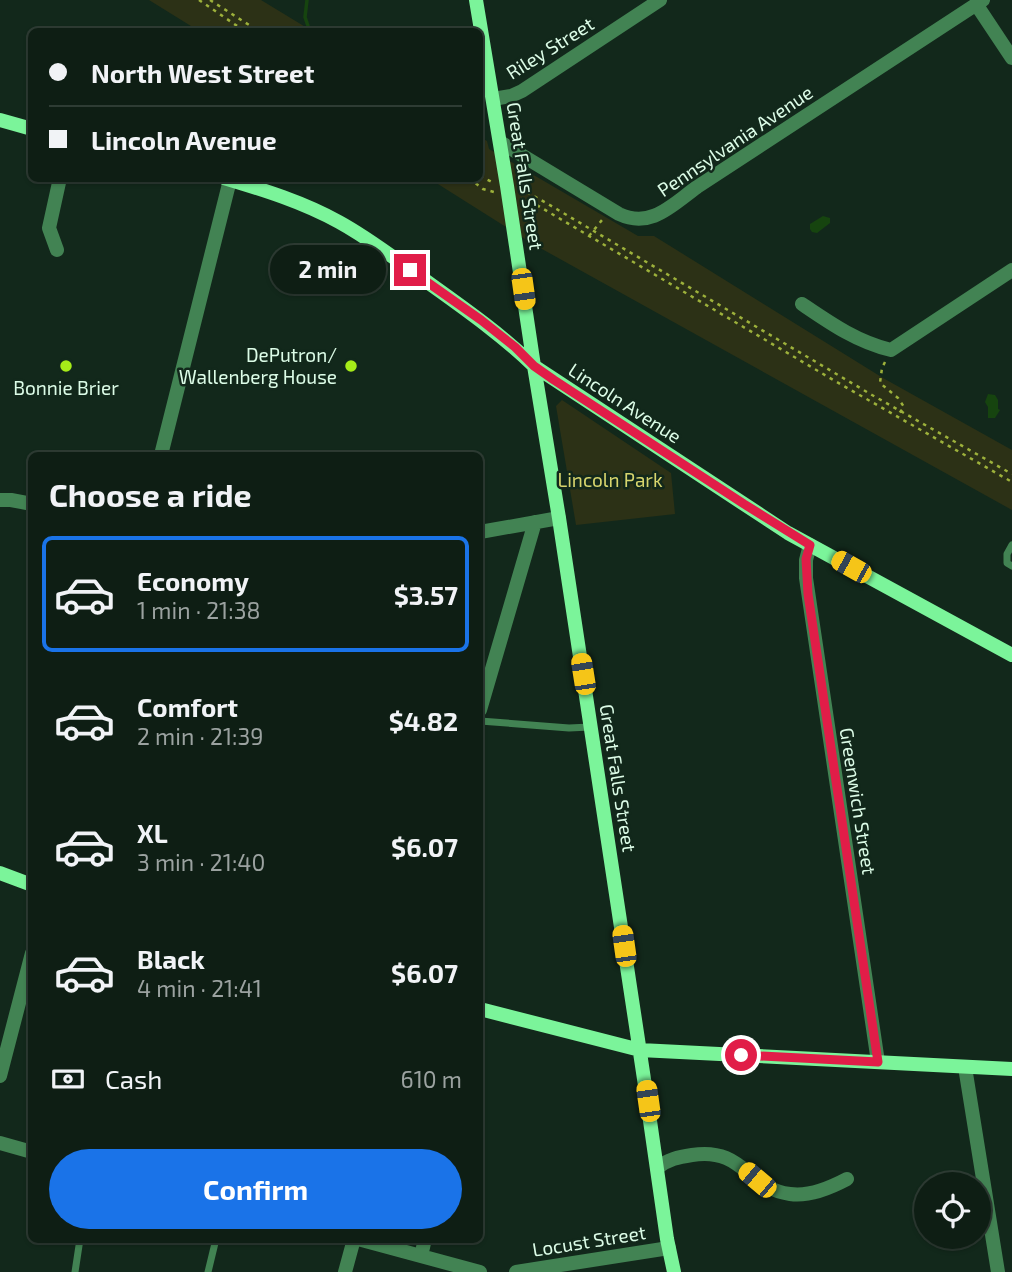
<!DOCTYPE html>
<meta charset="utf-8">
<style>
body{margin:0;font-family:"Exo 2",sans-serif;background:#17271d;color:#f1f3f6;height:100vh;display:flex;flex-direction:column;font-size:26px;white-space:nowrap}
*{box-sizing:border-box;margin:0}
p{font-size:23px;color:#9ba2a0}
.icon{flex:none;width:38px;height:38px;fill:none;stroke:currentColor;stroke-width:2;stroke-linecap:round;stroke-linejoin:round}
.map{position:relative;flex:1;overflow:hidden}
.details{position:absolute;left:28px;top:452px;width:455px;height:791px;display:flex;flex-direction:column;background:#0e1e14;border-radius:10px;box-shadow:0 2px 5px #0004,0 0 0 2px #2e3c34}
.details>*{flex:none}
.top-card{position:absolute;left:28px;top:28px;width:455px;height:154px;border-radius:10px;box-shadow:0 2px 5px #0004,0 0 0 2px #2e3c34;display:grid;align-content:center;height:154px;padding:0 21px;background:#0e1e14}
.buttons{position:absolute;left:914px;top:1172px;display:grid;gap:14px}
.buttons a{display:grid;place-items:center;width:77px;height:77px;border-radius:50%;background:#0e1e14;box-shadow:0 2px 5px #0004,0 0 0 2px #2e3c34;font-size:35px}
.end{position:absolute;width:32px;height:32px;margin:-16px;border:9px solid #e11d48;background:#fff;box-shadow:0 0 0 4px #fff}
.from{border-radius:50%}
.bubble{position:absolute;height:49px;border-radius:24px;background:#0e1e14;box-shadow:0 2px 5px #0004,0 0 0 2px #2e3c34;font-size:23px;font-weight:700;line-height:49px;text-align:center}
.car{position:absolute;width:21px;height:42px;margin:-21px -10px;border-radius:9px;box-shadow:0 0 5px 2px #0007;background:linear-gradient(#f5c518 24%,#345 0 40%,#f5c518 0 76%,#345 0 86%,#f5c518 0)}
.top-card b{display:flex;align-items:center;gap:24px;height:66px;font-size:26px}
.top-card b+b{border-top:2px solid #2e3c34}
.top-card i{width:18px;height:18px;background:#f1f3f6}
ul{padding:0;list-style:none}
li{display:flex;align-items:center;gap:21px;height:116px;margin:0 14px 10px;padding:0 7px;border:4px solid transparent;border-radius:10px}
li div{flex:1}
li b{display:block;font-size:26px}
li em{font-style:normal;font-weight:700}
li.current{border-color:#1a73e8}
li>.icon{width:63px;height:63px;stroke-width:1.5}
h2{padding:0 21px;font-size:32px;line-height:84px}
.pay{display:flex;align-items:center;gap:18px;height:77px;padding:0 21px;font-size:26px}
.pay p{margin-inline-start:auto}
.button{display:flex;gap:14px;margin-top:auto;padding:14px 21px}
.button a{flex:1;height:80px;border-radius:42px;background:#1a73e8;color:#fff;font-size:28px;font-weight:700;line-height:80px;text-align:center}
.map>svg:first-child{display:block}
.green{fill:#2c3116}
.water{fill:#16440f}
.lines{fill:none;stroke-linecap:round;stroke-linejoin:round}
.stream{stroke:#16440f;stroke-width:3.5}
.path{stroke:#9db13b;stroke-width:2.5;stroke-dasharray:3.5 5;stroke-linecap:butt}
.lane{stroke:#428353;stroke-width:7}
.street{stroke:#428353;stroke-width:14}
.secondary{stroke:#7bf49a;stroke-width:14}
.route{stroke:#e11d48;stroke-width:9}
.poi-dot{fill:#a6ec19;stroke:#12281b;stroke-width:2.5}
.labels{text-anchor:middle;stroke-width:5;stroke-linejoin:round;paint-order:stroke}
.street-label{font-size:19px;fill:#dcfce7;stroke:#12281b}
.poi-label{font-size:19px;fill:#dcfce7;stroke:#12281b;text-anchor:end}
.park-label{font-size:19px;fill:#d7d56d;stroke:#12281b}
</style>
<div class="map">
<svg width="1012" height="1272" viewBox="0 0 1012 1272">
<rect width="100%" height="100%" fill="#12281b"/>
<path class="green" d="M149,0h112l51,31h-113z
M480,137l7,4 2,8 149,87h16l229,142 129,72v60l-479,-266 -103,-65 50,-1z
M562,400l109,73 4,41 -99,11 -20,-119z"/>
<path class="water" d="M823,216l7,2v5l-13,10 -5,-1 -2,-3v-5z
M988,394l7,1 3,5v9l2,1 -5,8h-7v-11l-3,-5z"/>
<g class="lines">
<path class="stream" d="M307,0l-2,17 5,15"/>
<path class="path" d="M199,0l47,32
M210,0l50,32
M480,176l12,6
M469,178l14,11 11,3
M519,189l4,1 25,14 324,191 140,79
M521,199l14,5 300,177 177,101
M589,236l13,-16
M885,362l-3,6 -2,15 18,15 6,9 -7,9"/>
<path class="lane" d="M1012,545l-5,9v9l5,3
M480,721l89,7 21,-1
M75,1272l5,-33
M208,1272l8,-33"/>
<path class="street" d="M976,4l36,54
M493,99l18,-3 11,-5 138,-91
M500,142l119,72c32,15 53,-9 78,-27l286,-187
M57,250l-8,-22 11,-50
M802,304c28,19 55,38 89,46l121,-80
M161,455l69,-275
M0,500h11l21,4
M480,532l79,-14
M810,545l-4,15v18l72,484
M480,710l55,-188
M965,1067l33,205
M0,1076l32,-123
M0,1143l32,9
M657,1168c11,-9 22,-11 35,-13 52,-8 54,33 98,39 19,3 40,-6 57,-15
M358,1239l122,33
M421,1256l4,-17
M345,1272l9,-33
M516,1272l153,-24"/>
<path class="secondary" d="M476,0l31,186 27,180 25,152 85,561 23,160 7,33
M0,120l32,9
M224,178c40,12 79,24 115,44 33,18 63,42 94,64 35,25 70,50 101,80l254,167 224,122
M0,873l32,12
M480,1009l160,41 372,19"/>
</g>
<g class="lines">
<path class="route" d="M410,270l71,50 34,27 19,19 20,14 190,124 66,41 -4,14 2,35 70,468 -137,-7"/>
</g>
<g class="poi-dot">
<circle cx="66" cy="366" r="7"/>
<circle cx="351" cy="366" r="7"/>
</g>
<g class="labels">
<g class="street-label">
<text transform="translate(550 48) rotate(-32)" y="7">Riley Street</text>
<text transform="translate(735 141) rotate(-34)" y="7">Pennsylvania Avenue</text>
<text transform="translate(525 176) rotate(81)" y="7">Great Falls Street</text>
<text transform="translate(625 403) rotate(33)" y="7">Lincoln Avenue</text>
<text transform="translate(618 778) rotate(81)" y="7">Great Falls Street</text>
<text transform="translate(858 801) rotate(81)" y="7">Greenwich Street</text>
<text transform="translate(589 1241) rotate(-9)" y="7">Locust Street</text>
</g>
<g class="poi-label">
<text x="337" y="362">DePutron/<tspan x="337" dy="22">Wallenberg House</tspan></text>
<text x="66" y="395" text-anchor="middle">Bonnie Brier</text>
</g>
<g class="park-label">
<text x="610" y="487">Lincoln Park</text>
</g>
</g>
</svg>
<div class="buttons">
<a><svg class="icon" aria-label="locate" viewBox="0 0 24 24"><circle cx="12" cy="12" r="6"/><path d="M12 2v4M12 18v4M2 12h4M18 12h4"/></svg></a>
</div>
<i class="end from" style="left:741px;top:1055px"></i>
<i class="end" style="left:410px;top:270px"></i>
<div class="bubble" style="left:270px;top:245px;width:116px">2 min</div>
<i class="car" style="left:523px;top:289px;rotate:172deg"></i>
<i class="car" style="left:851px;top:567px;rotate:299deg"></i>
<i class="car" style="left:583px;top:674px;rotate:351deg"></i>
<i class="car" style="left:624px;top:946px;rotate:352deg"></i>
<i class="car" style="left:648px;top:1101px;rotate:352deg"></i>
<i class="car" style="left:757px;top:1180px;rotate:310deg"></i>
<div class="top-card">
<b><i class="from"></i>North West Street</b>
<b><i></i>Lincoln Avenue</b>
</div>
<section class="details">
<h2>Choose a ride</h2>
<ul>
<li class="current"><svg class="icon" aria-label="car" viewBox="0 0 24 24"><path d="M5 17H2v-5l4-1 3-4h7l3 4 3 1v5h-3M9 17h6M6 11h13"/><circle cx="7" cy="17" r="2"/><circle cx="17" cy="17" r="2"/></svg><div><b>Economy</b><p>1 min · 21:38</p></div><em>$3.57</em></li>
<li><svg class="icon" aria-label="car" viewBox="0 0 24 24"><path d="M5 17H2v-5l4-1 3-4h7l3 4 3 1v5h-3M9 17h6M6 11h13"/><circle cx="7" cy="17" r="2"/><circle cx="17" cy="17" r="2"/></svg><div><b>Comfort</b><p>2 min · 21:39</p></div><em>$4.82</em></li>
<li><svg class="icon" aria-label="car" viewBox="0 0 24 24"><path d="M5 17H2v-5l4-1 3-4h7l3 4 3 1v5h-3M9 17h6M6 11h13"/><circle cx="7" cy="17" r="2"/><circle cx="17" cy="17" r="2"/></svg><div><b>XL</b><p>3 min · 21:40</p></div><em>$6.07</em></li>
<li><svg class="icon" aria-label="car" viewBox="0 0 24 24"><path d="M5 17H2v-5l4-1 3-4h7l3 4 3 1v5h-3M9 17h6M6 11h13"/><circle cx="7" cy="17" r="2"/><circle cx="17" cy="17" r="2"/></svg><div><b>Black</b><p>4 min · 21:41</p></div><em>$6.07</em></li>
</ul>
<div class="pay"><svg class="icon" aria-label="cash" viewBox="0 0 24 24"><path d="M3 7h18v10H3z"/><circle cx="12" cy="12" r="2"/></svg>Cash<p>610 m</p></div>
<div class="button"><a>Confirm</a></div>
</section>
</div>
